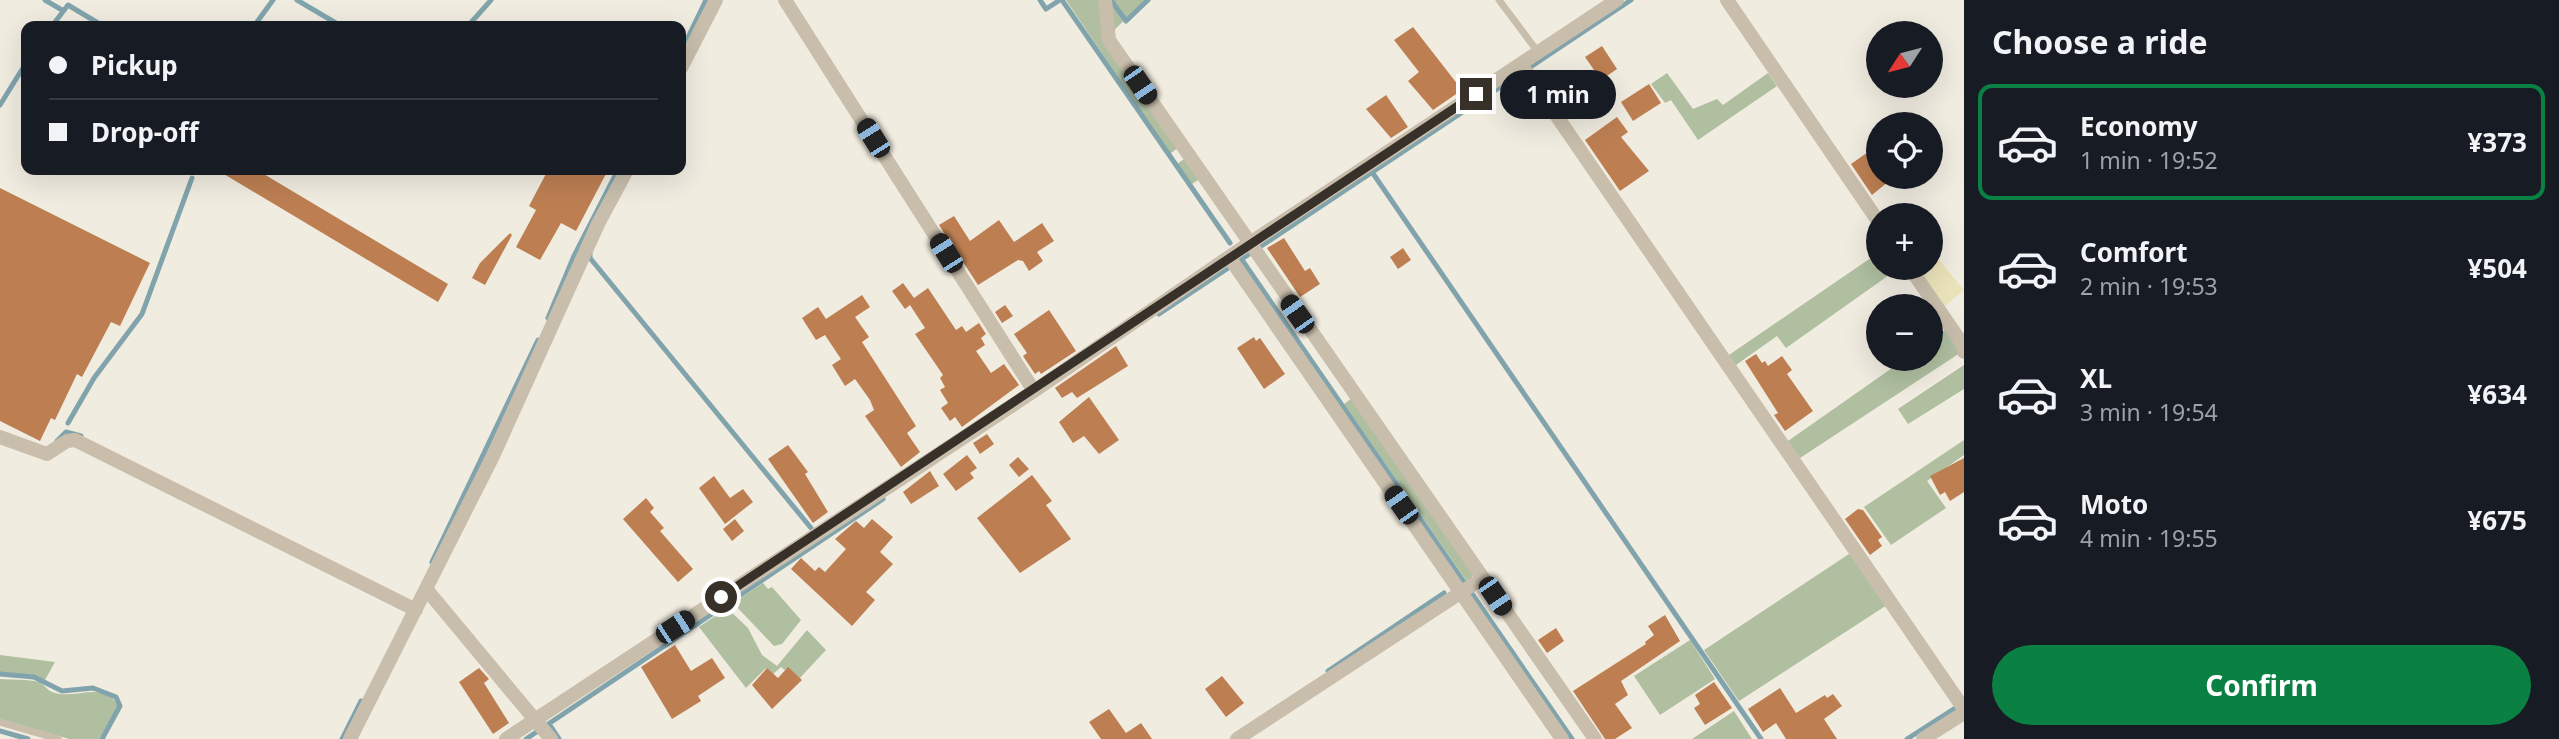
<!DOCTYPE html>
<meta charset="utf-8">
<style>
body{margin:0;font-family:"Noto Sans",sans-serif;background:#242831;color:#f1f3f6;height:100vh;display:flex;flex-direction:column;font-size:26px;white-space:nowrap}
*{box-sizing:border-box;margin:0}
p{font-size:23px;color:#9ea1a6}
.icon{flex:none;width:38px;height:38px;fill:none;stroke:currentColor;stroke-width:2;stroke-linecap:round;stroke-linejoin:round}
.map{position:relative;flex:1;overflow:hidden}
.panel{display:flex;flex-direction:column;background:#171b24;width:595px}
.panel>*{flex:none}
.hud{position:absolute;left:21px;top:21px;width:665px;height:154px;border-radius:14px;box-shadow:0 7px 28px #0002;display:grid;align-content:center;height:154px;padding:0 28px;background:#171b24}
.needle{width:46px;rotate:234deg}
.fabs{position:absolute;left:1866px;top:21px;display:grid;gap:14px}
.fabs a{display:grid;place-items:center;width:77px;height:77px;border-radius:50%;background:#171b24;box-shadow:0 7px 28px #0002;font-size:35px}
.end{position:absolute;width:32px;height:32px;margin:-16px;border:9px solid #37312a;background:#fff;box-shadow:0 0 0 4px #fff}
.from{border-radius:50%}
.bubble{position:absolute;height:49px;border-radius:24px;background:#171b24;box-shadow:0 7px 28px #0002;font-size:23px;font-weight:700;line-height:49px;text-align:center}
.car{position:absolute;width:21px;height:42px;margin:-21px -10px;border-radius:9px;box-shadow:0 0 5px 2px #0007;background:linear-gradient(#222 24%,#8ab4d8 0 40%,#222 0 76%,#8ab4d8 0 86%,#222 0)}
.hud b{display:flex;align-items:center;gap:24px;height:66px;font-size:26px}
.hud b+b{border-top:2px solid #363941}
.hud i{width:18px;height:18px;background:#f1f3f6}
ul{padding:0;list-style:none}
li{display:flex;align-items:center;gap:21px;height:116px;margin:0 14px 10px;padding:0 14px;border:4px solid transparent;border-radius:14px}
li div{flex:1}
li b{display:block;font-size:26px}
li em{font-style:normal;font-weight:700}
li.on{border-color:#0b8043}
li>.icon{width:63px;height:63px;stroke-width:1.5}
h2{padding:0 28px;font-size:32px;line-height:84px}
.action{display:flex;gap:14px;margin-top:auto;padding:14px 28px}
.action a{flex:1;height:80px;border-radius:42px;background:#0b8043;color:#fff;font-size:28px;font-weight:700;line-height:80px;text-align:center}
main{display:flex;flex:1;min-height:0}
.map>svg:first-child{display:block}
.green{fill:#afbfa0}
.sand{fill:#eae2b9}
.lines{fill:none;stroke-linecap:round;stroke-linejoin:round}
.stream{stroke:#81a3ac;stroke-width:5}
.building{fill:#bd7f52}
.service{stroke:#c9beac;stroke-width:7}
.minor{stroke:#c9beac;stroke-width:14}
.route{stroke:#37312a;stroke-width:9}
</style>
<main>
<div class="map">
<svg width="1964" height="739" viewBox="0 0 1964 739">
<rect width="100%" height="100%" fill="#f1ece0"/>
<path class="green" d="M1066,0h79l-41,40 76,106 -10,8z
M1667,73l26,36 24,-10 6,6 45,-32 9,13 -79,54 -27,-40 -6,3 -14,-19z
M1187,157l14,21 -9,6 -15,-20z
M1878,253v15h21l-113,80 -9,-12 -41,29 -7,-10z
M1945,330l15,23 -160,105 -12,-17 117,-82h25v-18z
M1964,365v24l-56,35 -10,-15z
M1352,398l122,176 -6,9 -124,-179z
M1964,440v15l-37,26 19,27 -55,37 -27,-38z
M1852,552l35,53 -148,96 -35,-51z
M763,583l5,6 4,-2 29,33 -19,24 -8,2 -41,-43z
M727,608l21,20 14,27 15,11 30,-36 19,20 -28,30 -17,-13 -9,8 -6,-7 -20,20 -47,-61z
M1690,640l25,39 -55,36 -26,-39z
M0,655l55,7 -10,18 -11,-5 -34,-3z
M0,679c12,1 27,0 39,3 5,2 8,8 13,10 21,9 53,-13 66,14l-19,33h-30l-69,-20z
M1734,711l18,28h-60z"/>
<path class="sand" d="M1935,255l29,35 -21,17 -27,-39h14v-10z"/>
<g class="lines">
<path class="stream" d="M45,0l17,10
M297,0l44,26
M1040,0l6,9 14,-9
M1062,0l168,243
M1111,0l15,21 22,-21
M52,26l16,-21 35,21
M254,26l19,-26
M468,26l23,-26
M681,52l25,-52
M0,105l26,-42
M1372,172l389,567
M590,254v4l221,270
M1240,257l332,482
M1159,314l472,-314
M548,318l26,-62 44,-86
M68,423l26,-45 48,-64 50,-136
M57,441l9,-9 15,4
M432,562l106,-222
M1328,671l116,-78
M0,674l34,3 28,14 31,-3 23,9 4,9 -18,33
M549,724l10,15
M0,731l28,8
M342,739l19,-38
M526,739l357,-240
M1907,739l53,-34"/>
</g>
<path class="building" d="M1413,27l49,63 -29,20 -25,-29 11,-9 -25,-32z
M1602,46l15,23 -16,11 -16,-23z
M1649,84l12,19 -28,18 -12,-19z
M1386,95l22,32 -17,11 -25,-29z
M1617,117l11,15 -7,5 28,34 -29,20 -35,-51z
M1871,150l7,9v18h16l-22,18 -21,-31z
M217,170h40l191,114 -10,18z
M548,170h21l10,5 3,-5h26l-32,61 -15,-8 -21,37 -24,-13 20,-37 -7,-4z
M0,188l150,75 -30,63 -9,-4 -29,55 -5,-3 -22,46 -4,-2 -11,23 -40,-20z
M954,216l16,25 29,-21 15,22 28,-19 12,18 -17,11 6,9 -14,10 -6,-10 -5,-1 -40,25 -39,-60z
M510,233l2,2 -27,50 -13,-7 8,-15z
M1284,238l21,33 5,-3 10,16 -20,13 -33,-49z
M1403,248l8,12 -13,9 -8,-12z
M903,283l11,15 14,-10 28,42 6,-4 4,6 13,-9 7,11 -5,4 4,7 -9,6 15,22 13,-9 15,21 -57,42 -7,-10 -5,4 -9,-13 7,-5 -8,-13 5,-3 -5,-9 3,-3 -28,-41 10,-6 -15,-23 -5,4 -13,-18z
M862,295l8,12 -15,10 14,20 -7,5 54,84 -9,7 13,19 -19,15 -36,-51 9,-6 -4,-10 -15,-21 -10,7 -13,-21 9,-6 -16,-24 -9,5 -14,-22 16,-11 8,12z
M1005,305l8,11 -11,7 -7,-11z
M1049,310l27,41 -35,23 -2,-3 -4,3 -12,-18 4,-3 -13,-19z
M1254,337l2,4 4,-3 25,36 -21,15 -27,-41z
M1116,346l12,20 -51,32 -5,-6 -10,6 -7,-10z
M1756,354l6,9 3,-2 3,5 14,-10 10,14 -5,4 26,37 -28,20 -11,-16 4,-2 -33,-52z
M1089,397l30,43 -20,14 -15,-18 -11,7 -14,-21z
M987,434l7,10 -14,10 -7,-11z
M788,445l20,27 -3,2 23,38 -15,11 -45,-64z
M967,455l10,13 -7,5 4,5 -18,13 -13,-17z
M1018,457l11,12 -10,8 -10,-12z
M1964,458v34l-14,9 -5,-9 -5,3 -10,-19z
M930,471l9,15 -28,18 -8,-12z
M1032,475l20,26 -6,4 25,34 -51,34 -43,-55z
M714,476l16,22 13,-9 10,13 -28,22 -26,-36z
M646,498l8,10 -4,4 14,16 -4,3 33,38 -15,13 -55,-63z
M1858,509l5,1 19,27 -4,3 4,6 -12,9 -25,-36z
M735,519l9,12 -12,10 -9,-12z
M872,519l21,18 -13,15 13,12 -27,28 9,8 -23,26 -61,-57 10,-11 14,13 4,-4 6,5 21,-23 -11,-10 21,-18 8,7z
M1665,615l15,26 -59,40 7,14 -13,9 17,24 -17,11h-10l-32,-48 73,-47 -1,-2 9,-7 -6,-9z
M1556,628l8,13 -17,12 -9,-13z
M675,645l16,26 21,-13 13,20 -27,18 3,5 -29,18 -31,-52z
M788,667l14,13 -30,29 -20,-24 15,-17 11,10z
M479,668l10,11 -5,4 25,40 -16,11 -34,-52z
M1222,676l22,27 -18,14 -21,-28z
M1714,682l18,26 -27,17 -11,-17 6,-4 -5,-9z
M1780,688l16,25 29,-18 2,3 6,-4 9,12 -18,13 13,20h-51l-10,-16 -13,9 -15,-23z
M1109,709l17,24 15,-10 11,16h-51l-12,-17z"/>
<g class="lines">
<path class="service" d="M1499,0l39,52
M0,722l58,17"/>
<path class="minor" d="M785,0l249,391
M1105,0l4,40 486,699
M1727,0l151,221
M1521,64l443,645
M681,68l35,-68
M1229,257l333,482
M1910,268l53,77 1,7
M0,437l47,17 20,-13 8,-1 341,170
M427,590l124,149
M350,739l143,-283 105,-232 29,-54
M506,739l528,-348 195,-134 388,-257
M1237,739l246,-161
M1923,739l41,-26"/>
</g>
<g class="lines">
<path class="route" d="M721,597l755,-503"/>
</g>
</svg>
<div class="fabs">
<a><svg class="needle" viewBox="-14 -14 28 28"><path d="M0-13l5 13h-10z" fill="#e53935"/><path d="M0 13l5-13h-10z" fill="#9ea1a6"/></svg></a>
<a><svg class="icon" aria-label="locate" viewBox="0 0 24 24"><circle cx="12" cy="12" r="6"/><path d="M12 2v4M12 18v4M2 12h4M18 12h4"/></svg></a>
<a>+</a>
<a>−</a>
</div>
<i class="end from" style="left:721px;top:597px"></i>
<i class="end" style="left:1476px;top:94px"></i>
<div class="bubble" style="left:1500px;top:70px;width:116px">1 min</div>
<i class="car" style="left:1140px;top:85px;rotate:146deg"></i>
<i class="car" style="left:873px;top:138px;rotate:328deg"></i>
<i class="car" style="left:946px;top:253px;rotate:328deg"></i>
<i class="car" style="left:1297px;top:314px;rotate:325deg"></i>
<i class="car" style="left:1401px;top:505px;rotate:325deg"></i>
<i class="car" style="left:1495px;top:596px;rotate:146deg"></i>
<i class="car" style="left:675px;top:627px;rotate:57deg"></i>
<div class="hud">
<b><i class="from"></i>Pickup</b>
<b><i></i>Drop-off</b>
</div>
</div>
<section class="panel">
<h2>Choose a ride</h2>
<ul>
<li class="on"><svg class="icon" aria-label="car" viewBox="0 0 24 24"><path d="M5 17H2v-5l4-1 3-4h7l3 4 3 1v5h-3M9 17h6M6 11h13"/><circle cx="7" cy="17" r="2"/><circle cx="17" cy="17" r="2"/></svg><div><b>Economy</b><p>1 min · 19:52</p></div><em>¥373</em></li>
<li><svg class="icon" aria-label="car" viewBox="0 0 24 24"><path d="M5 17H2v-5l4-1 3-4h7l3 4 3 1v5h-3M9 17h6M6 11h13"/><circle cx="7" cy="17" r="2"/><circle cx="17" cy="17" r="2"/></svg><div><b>Comfort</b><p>2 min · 19:53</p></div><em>¥504</em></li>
<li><svg class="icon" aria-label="car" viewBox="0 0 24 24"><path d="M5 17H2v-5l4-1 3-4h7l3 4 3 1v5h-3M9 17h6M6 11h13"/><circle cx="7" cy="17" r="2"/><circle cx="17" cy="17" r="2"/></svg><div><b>XL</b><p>3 min · 19:54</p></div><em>¥634</em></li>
<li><svg class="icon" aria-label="car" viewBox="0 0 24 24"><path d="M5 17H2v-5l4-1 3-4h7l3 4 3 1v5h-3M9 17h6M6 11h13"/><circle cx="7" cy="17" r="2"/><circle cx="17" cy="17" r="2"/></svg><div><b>Moto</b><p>4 min · 19:55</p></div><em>¥675</em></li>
</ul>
<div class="action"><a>Confirm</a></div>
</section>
</main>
